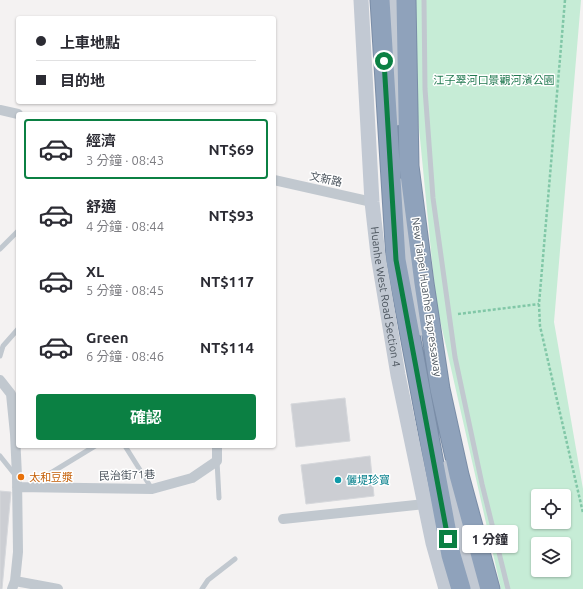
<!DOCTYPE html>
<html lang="zh-TW">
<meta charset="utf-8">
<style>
body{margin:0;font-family:Ubuntu,"Noto Sans TC",sans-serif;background:#f2f2f3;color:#2b2b33;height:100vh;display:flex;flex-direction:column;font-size:15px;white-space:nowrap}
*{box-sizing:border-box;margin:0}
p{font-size:13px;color:#7c7c81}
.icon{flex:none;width:22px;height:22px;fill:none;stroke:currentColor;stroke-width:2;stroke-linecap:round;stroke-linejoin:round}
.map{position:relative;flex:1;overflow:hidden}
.drawer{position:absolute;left:16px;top:112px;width:260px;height:336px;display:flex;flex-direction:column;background:#fff;border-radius:4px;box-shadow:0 1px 3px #0004}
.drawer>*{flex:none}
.hud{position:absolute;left:16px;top:16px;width:260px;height:88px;border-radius:4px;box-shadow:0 1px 3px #0004;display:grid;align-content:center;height:88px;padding:0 20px;background:#fff}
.controls{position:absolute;left:531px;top:489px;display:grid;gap:8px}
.controls a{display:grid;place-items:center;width:40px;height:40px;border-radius:4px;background:#fff;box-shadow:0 1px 3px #0004;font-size:20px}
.end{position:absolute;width:18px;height:18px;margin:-9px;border:5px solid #0b8043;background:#fff;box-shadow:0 0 0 2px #fff}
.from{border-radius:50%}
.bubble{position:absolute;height:28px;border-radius:4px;background:#fff;box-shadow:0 1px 3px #0004;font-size:13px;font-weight:700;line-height:28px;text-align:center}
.hud b{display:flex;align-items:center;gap:14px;height:38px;font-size:15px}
.hud b+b{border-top:1px solid #e1e1e2}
.hud i{width:10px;height:10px;background:#2b2b33}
ul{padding:7px 0 0;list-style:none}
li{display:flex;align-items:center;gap:12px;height:60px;margin:0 8px 6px;padding:0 12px;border:2px solid transparent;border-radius:4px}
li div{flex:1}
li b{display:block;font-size:15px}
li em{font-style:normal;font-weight:700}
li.current{border-color:#0b8043}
li>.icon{width:36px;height:36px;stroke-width:1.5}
.cta{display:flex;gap:8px;margin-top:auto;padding:8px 20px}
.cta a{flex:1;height:46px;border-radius:4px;background:#0b8043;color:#fff;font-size:16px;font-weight:700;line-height:46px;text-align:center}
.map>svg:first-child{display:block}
.green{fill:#c6ecd6;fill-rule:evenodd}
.building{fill:#ccced3;stroke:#d6d8dc}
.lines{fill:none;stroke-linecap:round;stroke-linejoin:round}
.highway-casing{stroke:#7a8da7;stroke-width:21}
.path{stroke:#81c7a7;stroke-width:2.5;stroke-dasharray:3 2;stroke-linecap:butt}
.lane{stroke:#c1c8cf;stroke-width:5}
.street{stroke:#c1c8cf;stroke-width:10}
.secondary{stroke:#c2c9d3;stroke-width:15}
.highway{stroke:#8fa2bb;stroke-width:19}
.route{stroke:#0b8043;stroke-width:5}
.food-dot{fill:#e8710a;stroke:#fff;stroke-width:1.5}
.culture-dot{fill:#0f9aa8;stroke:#fff;stroke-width:1.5}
.labels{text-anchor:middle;stroke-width:3;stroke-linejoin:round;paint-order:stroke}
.park-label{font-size:11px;fill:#217951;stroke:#fff}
.street-label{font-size:11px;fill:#4b545d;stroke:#fff}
.food-label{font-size:11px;fill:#c56008;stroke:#fff;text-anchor:start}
.culture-label{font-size:11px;fill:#0d838f;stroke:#fff;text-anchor:start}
</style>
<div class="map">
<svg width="583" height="589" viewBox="0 0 583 589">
<rect width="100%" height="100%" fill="#f4f2f2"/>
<path class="green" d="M414,0h167l-27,322 29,167v100h-82l-65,-287 -21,-215zM538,496h26v26h-26zM538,544h26v26h-26z"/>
<path class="building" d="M345,398l5,43 -54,6 -5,-43z
M370,456l4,40 -68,8 -5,-39z
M0,491l11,1 -9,97h-2z"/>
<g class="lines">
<g class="highway-casing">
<path id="highway" d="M380,0l16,260 55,295 10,34
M406,0l3,166 15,117 16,106 19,86 31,114"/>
</g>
<path class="path" d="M565,0l-26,304 1,22 43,187
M458,314l81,-10"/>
<path class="lane" d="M424,0l1,89 8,109 22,159 27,127 26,105
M0,249l18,-18
M0,356l3,-10 15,-17
M125,446l27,43
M0,456l16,20
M217,461l2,37
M31,485l64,-39
M202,589l6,-9 27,-21"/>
<path class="street" d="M0,110l18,4
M274,180l98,22
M0,380l11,14 4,40 2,42 1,76 -3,29 -3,8
M17,487l135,2 40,-11 25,-17v-15
M283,519l142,-15
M15,581l43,8"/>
<g class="secondary">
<path id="s1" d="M361,0l11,202 6,53 20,120 35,168 13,46"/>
<path d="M393,0l3,118"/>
<path d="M400,186l9,75 13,67"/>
<path d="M449,467l15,82 12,40"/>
</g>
<use href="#highway" class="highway"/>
</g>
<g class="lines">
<path class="route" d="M384,61l12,199 52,279"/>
</g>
<circle class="food-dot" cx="21" cy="477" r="4"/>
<circle class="culture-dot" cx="338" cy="480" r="4"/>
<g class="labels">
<g class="park-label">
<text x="494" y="84">江子翠河口景觀河濱公園</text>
</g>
<g class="street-label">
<text transform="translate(326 179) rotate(12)" y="4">文新路</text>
<text dy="4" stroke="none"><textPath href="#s1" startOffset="298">Huanhe West Road Section 4</textPath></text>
<text transform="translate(427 297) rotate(82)" y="4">New Taipei Huanhe Expressaway</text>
<text transform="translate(127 475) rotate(-2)" y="4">民治街71巷</text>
</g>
<g class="food-label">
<text x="29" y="481">太和豆漿</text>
</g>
<g class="culture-label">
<text x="346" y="484">儷堤珍寶</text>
</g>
</g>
</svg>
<div class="controls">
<a><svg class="icon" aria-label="locate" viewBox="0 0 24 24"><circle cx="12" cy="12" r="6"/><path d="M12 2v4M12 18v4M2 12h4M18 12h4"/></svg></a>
<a><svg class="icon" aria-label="layers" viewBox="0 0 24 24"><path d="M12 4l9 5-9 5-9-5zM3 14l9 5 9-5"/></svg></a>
</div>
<i class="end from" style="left:384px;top:61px"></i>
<i class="end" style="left:448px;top:539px"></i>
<div class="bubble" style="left:462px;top:525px;width:56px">1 分鐘</div>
<div class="hud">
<b><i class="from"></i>上車地點</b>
<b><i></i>目的地</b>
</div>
<section class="drawer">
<ul>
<li class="current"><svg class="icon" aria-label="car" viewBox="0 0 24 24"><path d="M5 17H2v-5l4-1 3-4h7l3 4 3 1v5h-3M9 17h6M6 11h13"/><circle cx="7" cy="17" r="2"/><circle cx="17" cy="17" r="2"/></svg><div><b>經濟</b><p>3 分鐘 · 08:43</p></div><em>NT$69</em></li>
<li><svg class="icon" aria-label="car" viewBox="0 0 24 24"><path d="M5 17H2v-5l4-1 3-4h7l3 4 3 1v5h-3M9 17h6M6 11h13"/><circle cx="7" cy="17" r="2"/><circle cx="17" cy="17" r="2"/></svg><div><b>舒適</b><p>4 分鐘 · 08:44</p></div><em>NT$93</em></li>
<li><svg class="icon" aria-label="car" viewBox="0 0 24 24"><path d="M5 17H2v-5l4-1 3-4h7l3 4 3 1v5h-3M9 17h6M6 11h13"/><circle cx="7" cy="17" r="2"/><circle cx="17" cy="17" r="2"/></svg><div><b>XL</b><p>5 分鐘 · 08:45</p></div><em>NT$117</em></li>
<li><svg class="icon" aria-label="car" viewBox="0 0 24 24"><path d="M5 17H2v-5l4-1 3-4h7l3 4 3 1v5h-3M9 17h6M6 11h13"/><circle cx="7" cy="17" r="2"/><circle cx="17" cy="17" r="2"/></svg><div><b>Green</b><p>6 分鐘 · 08:46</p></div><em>NT$114</em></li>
</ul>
<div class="cta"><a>確認</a></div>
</section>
</div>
